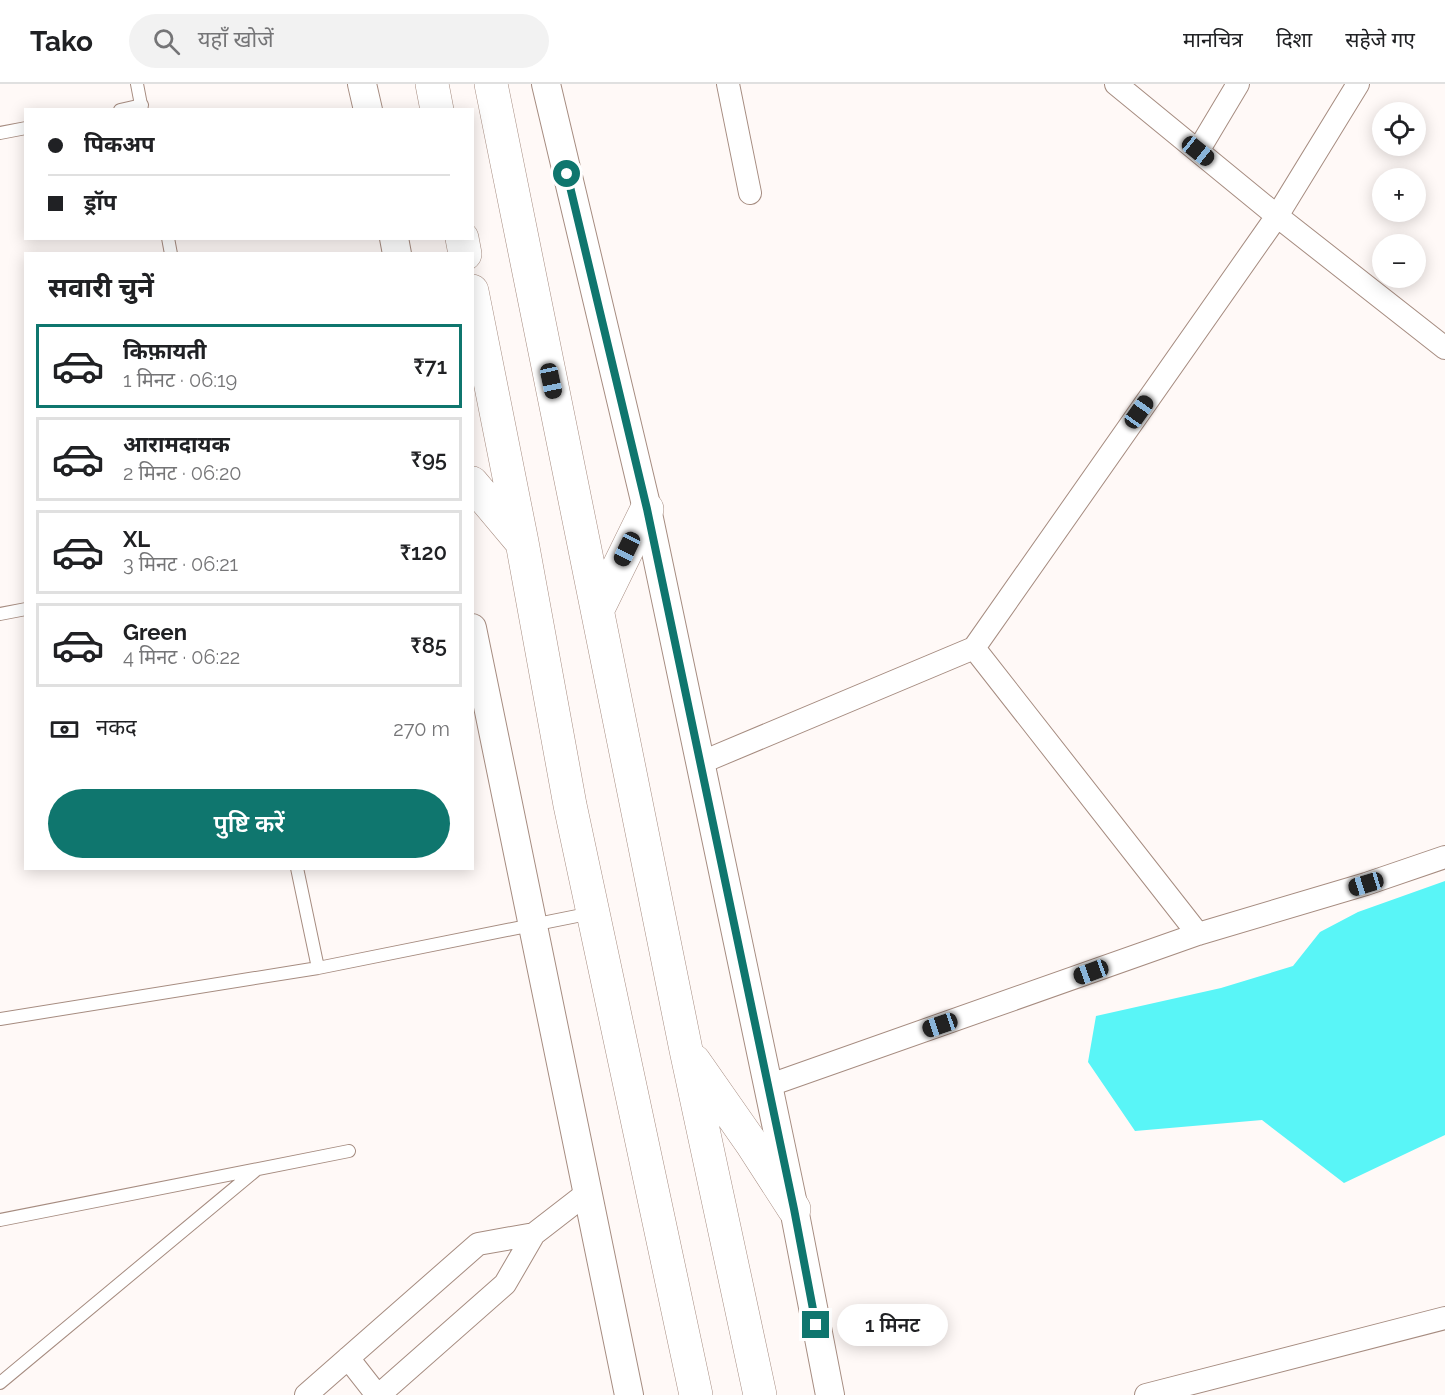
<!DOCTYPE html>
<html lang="hi">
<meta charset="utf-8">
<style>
body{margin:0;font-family:Raleway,"Noto Sans Devanagari",sans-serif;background:#f2f2f2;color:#202124;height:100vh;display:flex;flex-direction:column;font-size:22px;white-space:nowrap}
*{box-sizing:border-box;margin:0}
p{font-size:20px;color:#757577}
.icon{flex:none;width:33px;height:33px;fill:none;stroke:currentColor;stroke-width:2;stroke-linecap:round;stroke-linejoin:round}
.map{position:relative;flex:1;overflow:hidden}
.drawer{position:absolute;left:24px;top:168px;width:450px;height:618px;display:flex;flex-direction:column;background:#fff;border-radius:0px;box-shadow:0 3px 15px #0003}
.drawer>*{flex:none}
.guide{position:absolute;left:24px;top:24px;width:450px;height:132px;border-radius:0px;box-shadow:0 3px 15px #0003;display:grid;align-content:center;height:132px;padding:0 24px;background:#fff}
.buttons{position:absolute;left:1372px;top:18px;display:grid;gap:12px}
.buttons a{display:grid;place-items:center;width:54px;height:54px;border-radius:50%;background:#fff;box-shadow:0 3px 15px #0003;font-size:30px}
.end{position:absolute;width:27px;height:27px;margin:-14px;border:8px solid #0f766e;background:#fff;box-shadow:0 0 0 3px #fff}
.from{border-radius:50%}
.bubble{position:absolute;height:42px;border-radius:21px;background:#fff;box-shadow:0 3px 15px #0003;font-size:20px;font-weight:600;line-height:42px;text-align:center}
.car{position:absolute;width:18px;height:36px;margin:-18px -9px;border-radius:8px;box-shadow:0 0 4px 2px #0007;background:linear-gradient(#222 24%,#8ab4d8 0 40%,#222 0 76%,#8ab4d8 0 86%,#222 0)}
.guide b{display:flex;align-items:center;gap:21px;height:57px;font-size:22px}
.guide b+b{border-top:2px solid #e0e0e0}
.guide i{width:15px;height:15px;background:#202124}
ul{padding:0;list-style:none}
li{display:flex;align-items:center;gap:18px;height:84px;margin:0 12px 9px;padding:0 12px;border:3px solid #e0e0e0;border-radius:0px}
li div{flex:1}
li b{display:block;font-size:22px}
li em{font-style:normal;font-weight:600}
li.on{border-color:#0f766e}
li>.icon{width:54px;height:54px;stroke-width:1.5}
h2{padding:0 24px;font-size:27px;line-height:72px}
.pay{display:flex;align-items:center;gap:15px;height:66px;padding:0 24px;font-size:22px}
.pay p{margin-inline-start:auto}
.primary-button{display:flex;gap:12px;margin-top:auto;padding:12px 24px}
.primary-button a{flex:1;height:69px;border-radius:36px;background:#0f766e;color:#fff;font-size:24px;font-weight:600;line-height:69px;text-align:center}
header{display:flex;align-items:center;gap:36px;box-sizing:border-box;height:84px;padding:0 30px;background:#fff;border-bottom:2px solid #e0e0e0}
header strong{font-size:28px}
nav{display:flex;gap:33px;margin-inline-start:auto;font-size:21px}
.search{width:420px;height:54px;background:#f2f2f2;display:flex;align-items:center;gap:15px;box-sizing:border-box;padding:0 21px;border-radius:33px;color:#757577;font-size:22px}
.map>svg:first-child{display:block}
.water{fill:#59f5f7}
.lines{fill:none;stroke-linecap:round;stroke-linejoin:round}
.service-casing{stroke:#a68c80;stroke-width:14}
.minor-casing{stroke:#a68c80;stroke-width:24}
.tertiary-casing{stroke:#a68c80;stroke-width:30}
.trunk-casing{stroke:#a68c80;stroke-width:34}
.service{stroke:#fff;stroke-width:12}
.minor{stroke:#fff;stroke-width:22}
.tertiary{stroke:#fff;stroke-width:28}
.trunk{stroke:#fff;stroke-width:33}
.route{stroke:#0f766e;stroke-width:8}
</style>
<header>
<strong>Tako</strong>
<div class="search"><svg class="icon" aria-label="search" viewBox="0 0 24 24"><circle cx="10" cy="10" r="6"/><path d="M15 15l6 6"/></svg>यहाँ खोजें</div>
<nav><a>मानचित्र</a><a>दिशा</a><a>सहेजे गए</a></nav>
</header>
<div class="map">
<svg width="1445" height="1311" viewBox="0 0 1445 1311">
<rect width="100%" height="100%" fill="#fff9f7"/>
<path class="water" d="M1445,797v254l-101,48 -82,-63 -127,11 -47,-69 8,-46 125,-28 72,-22 27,-34 38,-20z"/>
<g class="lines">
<g class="service-casing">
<path id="service" d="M137,0l5,26
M120,26l22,-5
M0,49l26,-5
M168,154l3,16
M0,530l26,-5
M297,784l21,100
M0,935l318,-51 274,-55
M0,1136l349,-69
M0,1299l255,-212"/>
</g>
<g class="minor-casing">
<path id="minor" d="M728,0l22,109
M1116,0l161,132 168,132
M1198,67l40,-67
M974,564l224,286
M700,679l274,-115 303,-432 81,-132
M767,1002l431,-152 168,-50 79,-27
M348,1274l29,37
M306,1311l172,-151 56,-10
M379,1311l126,-111 29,-50 53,-41
M1146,1311l299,-77"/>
</g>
<g class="tertiary-casing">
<path id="tertiary" d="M362,0l6,26
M546,0l101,425 147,700 36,186
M394,154l3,16
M472,544l157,767"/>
</g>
<g class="trunk-casing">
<path id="trunk" d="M432,0l5,26
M491,0l195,966 74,345
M462,154l3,16
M472,207l50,251 48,263 126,590
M472,399l47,56
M598,525l49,-100
M694,977l58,83 42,65"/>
</g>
<use href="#service" class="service"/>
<use href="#minor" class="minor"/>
<use href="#tertiary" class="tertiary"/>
<use href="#trunk" class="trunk"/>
</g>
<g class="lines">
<path class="route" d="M567,90l80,335 147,700 22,116"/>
</g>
</svg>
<div class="buttons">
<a><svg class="icon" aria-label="locate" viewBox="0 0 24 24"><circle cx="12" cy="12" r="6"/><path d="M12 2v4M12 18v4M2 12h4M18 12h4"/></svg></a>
<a>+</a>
<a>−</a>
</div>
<i class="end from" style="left:567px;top:90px"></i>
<i class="end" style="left:816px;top:1241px"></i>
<div class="bubble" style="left:837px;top:1220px;width:111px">1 मिनट</div>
<i class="car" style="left:1198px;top:67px;rotate:129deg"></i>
<i class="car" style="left:551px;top:297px;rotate:168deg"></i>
<i class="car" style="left:1139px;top:328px;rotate:35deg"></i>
<i class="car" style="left:627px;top:465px;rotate:206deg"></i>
<i class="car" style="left:1366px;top:800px;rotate:253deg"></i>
<i class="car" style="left:1091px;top:888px;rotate:250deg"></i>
<i class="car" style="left:940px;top:941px;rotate:251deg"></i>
<div class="guide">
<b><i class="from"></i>पिकअप</b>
<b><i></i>ड्रॉप</b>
</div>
<section class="drawer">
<h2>सवारी चुनें</h2>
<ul>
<li class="on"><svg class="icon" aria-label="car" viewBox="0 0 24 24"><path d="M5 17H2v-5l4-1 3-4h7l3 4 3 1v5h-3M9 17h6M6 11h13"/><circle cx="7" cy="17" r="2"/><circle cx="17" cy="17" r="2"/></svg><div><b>किफ़ायती</b><p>1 मिनट · 06:19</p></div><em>₹71</em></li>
<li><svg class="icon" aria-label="car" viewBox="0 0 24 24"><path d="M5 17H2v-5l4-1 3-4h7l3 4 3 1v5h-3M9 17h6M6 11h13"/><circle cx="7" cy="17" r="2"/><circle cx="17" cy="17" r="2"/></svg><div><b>आरामदायक</b><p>2 मिनट · 06:20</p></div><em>₹95</em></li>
<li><svg class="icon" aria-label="car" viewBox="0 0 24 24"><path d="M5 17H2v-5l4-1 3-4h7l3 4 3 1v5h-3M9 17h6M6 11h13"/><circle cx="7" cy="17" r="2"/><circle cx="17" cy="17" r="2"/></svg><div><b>XL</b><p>3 मिनट · 06:21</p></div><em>₹120</em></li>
<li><svg class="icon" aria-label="car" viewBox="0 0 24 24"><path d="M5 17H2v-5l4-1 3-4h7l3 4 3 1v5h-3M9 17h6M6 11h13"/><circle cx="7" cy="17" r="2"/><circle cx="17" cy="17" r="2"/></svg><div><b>Green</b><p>4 मिनट · 06:22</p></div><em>₹85</em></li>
</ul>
<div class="pay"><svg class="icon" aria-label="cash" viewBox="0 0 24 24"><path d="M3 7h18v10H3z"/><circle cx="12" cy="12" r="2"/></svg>नकद<p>270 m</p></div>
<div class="primary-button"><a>पुष्टि करें</a></div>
</section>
</div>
